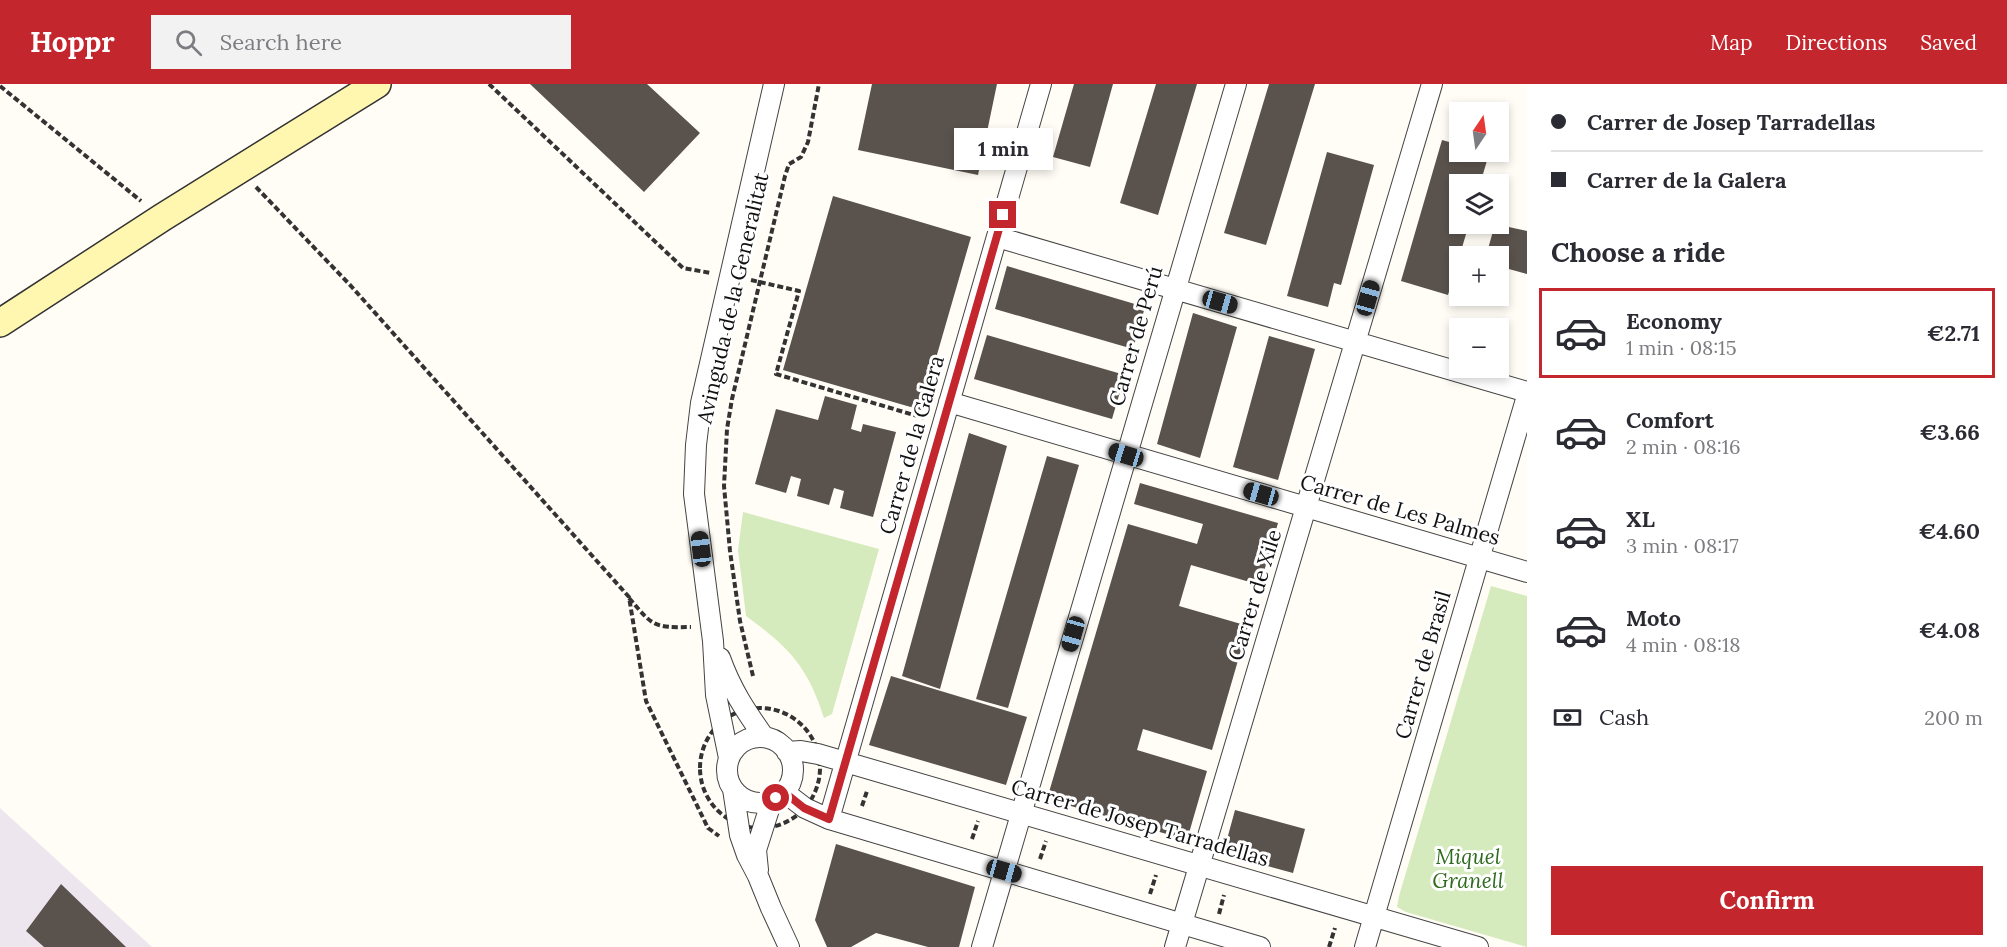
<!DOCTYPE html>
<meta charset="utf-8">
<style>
body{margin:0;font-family:Lora,serif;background:#f2f2f3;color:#2b2b33;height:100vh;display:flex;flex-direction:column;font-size:22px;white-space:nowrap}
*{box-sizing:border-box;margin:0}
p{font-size:20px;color:#7c7c81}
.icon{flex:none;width:33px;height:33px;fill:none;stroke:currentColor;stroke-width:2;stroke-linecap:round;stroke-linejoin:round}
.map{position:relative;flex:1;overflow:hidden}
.side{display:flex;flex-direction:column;background:#fff;width:480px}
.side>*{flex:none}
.banner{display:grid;align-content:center;height:132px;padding:0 24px;background:#fff}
.needle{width:39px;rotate:13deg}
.fabs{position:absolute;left:1449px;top:18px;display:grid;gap:12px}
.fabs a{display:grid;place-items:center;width:60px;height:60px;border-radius:0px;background:#fff;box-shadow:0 3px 9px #0003;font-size:30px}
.end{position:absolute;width:27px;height:27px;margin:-14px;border:8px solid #c4262e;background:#fff;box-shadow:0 0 0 3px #fff}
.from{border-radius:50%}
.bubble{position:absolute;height:42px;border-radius:0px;background:#fff;box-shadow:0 3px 9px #0003;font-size:20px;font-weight:700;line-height:42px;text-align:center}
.car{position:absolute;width:18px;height:36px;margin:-18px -9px;border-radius:8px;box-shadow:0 0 4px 2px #0007;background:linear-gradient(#222 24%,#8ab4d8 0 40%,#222 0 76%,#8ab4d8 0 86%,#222 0)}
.banner b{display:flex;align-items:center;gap:21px;height:57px;font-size:22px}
.banner b+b{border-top:2px solid #e1e1e2}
.banner i{width:15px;height:15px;background:#2b2b33}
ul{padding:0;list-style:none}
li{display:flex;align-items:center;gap:18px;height:90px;margin:0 12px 9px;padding:0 12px;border:3px solid transparent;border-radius:0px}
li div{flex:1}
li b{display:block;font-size:22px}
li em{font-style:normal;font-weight:700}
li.active{border-color:#c4262e}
li>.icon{width:54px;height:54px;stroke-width:1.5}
h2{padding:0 24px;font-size:27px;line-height:72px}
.pay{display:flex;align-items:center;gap:15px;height:66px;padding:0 24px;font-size:22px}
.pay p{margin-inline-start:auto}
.button{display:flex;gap:12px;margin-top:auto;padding:12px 24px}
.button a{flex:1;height:69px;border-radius:0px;background:#c4262e;color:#fff;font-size:24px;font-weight:700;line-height:69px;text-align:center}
header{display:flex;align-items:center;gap:36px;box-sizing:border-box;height:84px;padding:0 30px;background:#c4262e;color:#fff}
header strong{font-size:28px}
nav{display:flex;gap:33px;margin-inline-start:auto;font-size:21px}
.search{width:420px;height:54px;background:#f2f2f3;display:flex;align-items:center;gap:15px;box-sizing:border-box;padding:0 21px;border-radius:0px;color:#7c7c81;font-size:22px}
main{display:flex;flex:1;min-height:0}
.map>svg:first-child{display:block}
.industrial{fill:#eee6ef}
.green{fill:#d5ebbd}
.building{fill:#5a524d}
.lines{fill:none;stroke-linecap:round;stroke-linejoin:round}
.street-casing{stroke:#444;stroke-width:22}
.secondary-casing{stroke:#333;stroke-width:30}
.path{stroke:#333;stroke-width:4;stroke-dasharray:6 3;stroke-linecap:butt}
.street{stroke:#fff;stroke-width:20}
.secondary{stroke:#fff6b0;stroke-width:27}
.route{stroke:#c4262e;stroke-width:8}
.labels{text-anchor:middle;stroke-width:6;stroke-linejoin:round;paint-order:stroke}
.street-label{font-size:21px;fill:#111;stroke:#fff}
.park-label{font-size:21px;font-style:italic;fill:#2f6b1f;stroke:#fff}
</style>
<header>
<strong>Hoppr</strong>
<div class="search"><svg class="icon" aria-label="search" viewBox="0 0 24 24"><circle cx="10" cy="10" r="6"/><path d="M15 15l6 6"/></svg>Search here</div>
<nav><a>Map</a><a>Directions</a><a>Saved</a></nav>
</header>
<main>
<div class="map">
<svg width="1527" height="863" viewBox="0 0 1527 863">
<rect width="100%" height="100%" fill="#fffdf5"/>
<path class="industrial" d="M0,724l152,139h-152z"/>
<path class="green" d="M743,428l136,37 -47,165 -8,4c-16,-51 -35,-71 -78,-102l-8,-66z
M1491,502l36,10v351l-121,-35 -9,-5 2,-11z"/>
<path class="building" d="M530,0h117l53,49 -56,59z
M872,0h125l-19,91 -120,-25z
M1074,0h39l-23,83 -37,-10z
M1156,0h41l-39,131 -38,-12z
M1269,0h46l-49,161 -42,-12z
M1442,56l18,5v7h21l8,2 -9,30h-20v40h9l-21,71 -47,-14z
M1327,68l47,13 -33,120 -7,-2 -6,24 -41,-11z
M833,112l138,41 -50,173 -138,-40z
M1495,140l32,7v43l-29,-8v-10h-12z
M1007,182l138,41 -12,42 -138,-40z
M1193,229l44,14 -37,131 -43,-14z
M987,251l138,40 -13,44 -138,-40z
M1269,252l46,13 -37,131 -45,-13z
M825,312l32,9 -6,24 10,3 2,-8 33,8 -23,85 -33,-9 4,-17 -10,-3 -5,17 -32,-9 4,-17 -10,-3 -5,17 -31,-9 21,-75 42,11z
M969,349l38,13 -67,243 -38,-13z
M1047,372l32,9 -71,243 -32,-9z
M1140,399l138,40 -18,62 -69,-20 -12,41 69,20 -36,124 -69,-21 -6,21 70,21 -20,69 -140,-41 81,-275 69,20 6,-20 -69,-20z
M891,592l136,41 -21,68 -137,-40z
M1235,726l70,19 -12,44 -70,-19z
M836,760l139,43 -16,60h-31l-52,-14 -25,14h-24l-12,-27z
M61,800l65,63h-82l-18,-16z"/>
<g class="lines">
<g class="street-casing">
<path id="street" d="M997,153l530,155
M949,318l578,170
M720,574c11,31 25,52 44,79
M727 686a33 33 0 1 1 66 0a33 33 0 1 1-66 0Z
M787,668l14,-1 17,3 660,193
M729,674l-13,-63 -3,-54 -19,-147 2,-49 5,-42 73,-319
M733,705l7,46 7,20 11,21 13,32 18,39
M784,708l21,16 24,11 431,128
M829,735l212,-735
M758,786l-2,-20 16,-50
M982,863l254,-863
M1175,863l257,-863
M1365,863l162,-551"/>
</g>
<g class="secondary-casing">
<path id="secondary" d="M0,239l163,-106 214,-133"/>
</g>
<path class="path" d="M489,0l194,184 28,5
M0,2l141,115
M256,103l95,99 278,311 17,104 62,127 11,8
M751,196l48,11 -23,83 148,44
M629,514c24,28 24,30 62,29
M753,592l-13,-55 -10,-70 -6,-65 3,-57 5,-30 53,-223 4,-12 12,-7 7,-15 11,-58
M700 684a60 60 0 1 1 120 0a60 60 0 1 1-120 0Z
M862,722l5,-15
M972,755l6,-18
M1040,775l6,-18
M1150,810l6,-19
M1219,830l5,-19
M1329,863l6,-19"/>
<use href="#street" class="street"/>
<use href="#secondary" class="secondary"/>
</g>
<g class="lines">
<path class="route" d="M776,714l8,-6 20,16 25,11 174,-604"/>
</g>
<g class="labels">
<g class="street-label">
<text transform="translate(733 214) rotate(-77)" y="7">Avinguda de la Generalitat</text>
<text transform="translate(1136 252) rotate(-74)" y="7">Carrer de Perú</text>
<text transform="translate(912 361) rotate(-74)" y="7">Carrer de la Galera</text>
<text transform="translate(1400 426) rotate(16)" y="7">Carrer de Les Palmes</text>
<text transform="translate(1255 511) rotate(-73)" y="7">Carrer de Xile</text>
<text transform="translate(1423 581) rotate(-74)" y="7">Carrer de Brasil</text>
<text transform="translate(1140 739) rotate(16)" y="7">Carrer de Josep Tarradellas</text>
</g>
<g class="park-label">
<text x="1468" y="780">Miquel<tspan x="1468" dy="24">Granell</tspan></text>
</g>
</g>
</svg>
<div class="fabs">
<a><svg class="needle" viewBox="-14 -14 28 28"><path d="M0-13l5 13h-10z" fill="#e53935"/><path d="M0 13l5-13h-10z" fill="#7c7c81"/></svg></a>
<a><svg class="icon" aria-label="layers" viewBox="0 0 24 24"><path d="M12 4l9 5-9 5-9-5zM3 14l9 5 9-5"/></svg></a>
<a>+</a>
<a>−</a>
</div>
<i class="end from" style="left:776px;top:714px"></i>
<i class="end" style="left:1003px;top:131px"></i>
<div class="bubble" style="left:954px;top:44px;width:99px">1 min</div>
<i class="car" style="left:1368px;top:214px;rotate:16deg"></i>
<i class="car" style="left:1220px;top:218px;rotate:106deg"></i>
<i class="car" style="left:1126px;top:371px;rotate:287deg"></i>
<i class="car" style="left:1261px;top:410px;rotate:286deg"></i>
<i class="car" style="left:701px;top:465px;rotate:353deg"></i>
<i class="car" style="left:1073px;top:550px;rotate:196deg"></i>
<i class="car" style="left:1004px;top:787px;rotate:106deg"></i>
</div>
<section class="side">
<div class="banner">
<b><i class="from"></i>Carrer de Josep Tarradellas</b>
<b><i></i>Carrer de la Galera</b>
</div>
<h2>Choose a ride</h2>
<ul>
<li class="active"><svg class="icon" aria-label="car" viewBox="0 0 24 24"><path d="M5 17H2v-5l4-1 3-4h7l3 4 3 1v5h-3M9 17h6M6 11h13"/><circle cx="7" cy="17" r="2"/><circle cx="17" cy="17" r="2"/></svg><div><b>Economy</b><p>1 min · 08:15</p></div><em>€2.71</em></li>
<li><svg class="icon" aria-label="car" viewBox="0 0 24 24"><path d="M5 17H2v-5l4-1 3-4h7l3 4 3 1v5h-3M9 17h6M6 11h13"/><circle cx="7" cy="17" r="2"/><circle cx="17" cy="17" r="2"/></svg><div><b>Comfort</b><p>2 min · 08:16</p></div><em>€3.66</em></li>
<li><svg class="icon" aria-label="car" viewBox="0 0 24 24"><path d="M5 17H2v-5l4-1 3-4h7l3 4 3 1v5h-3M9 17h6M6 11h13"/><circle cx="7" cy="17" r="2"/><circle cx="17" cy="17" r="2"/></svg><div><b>XL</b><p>3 min · 08:17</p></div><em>€4.60</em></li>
<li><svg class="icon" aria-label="car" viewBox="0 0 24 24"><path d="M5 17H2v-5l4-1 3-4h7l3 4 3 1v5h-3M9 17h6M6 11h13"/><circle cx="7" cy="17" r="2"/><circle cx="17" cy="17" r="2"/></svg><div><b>Moto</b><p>4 min · 08:18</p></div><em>€4.08</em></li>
</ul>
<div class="pay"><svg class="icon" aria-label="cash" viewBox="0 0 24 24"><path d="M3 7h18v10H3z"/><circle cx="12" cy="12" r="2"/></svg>Cash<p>200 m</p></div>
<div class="button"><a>Confirm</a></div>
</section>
</main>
